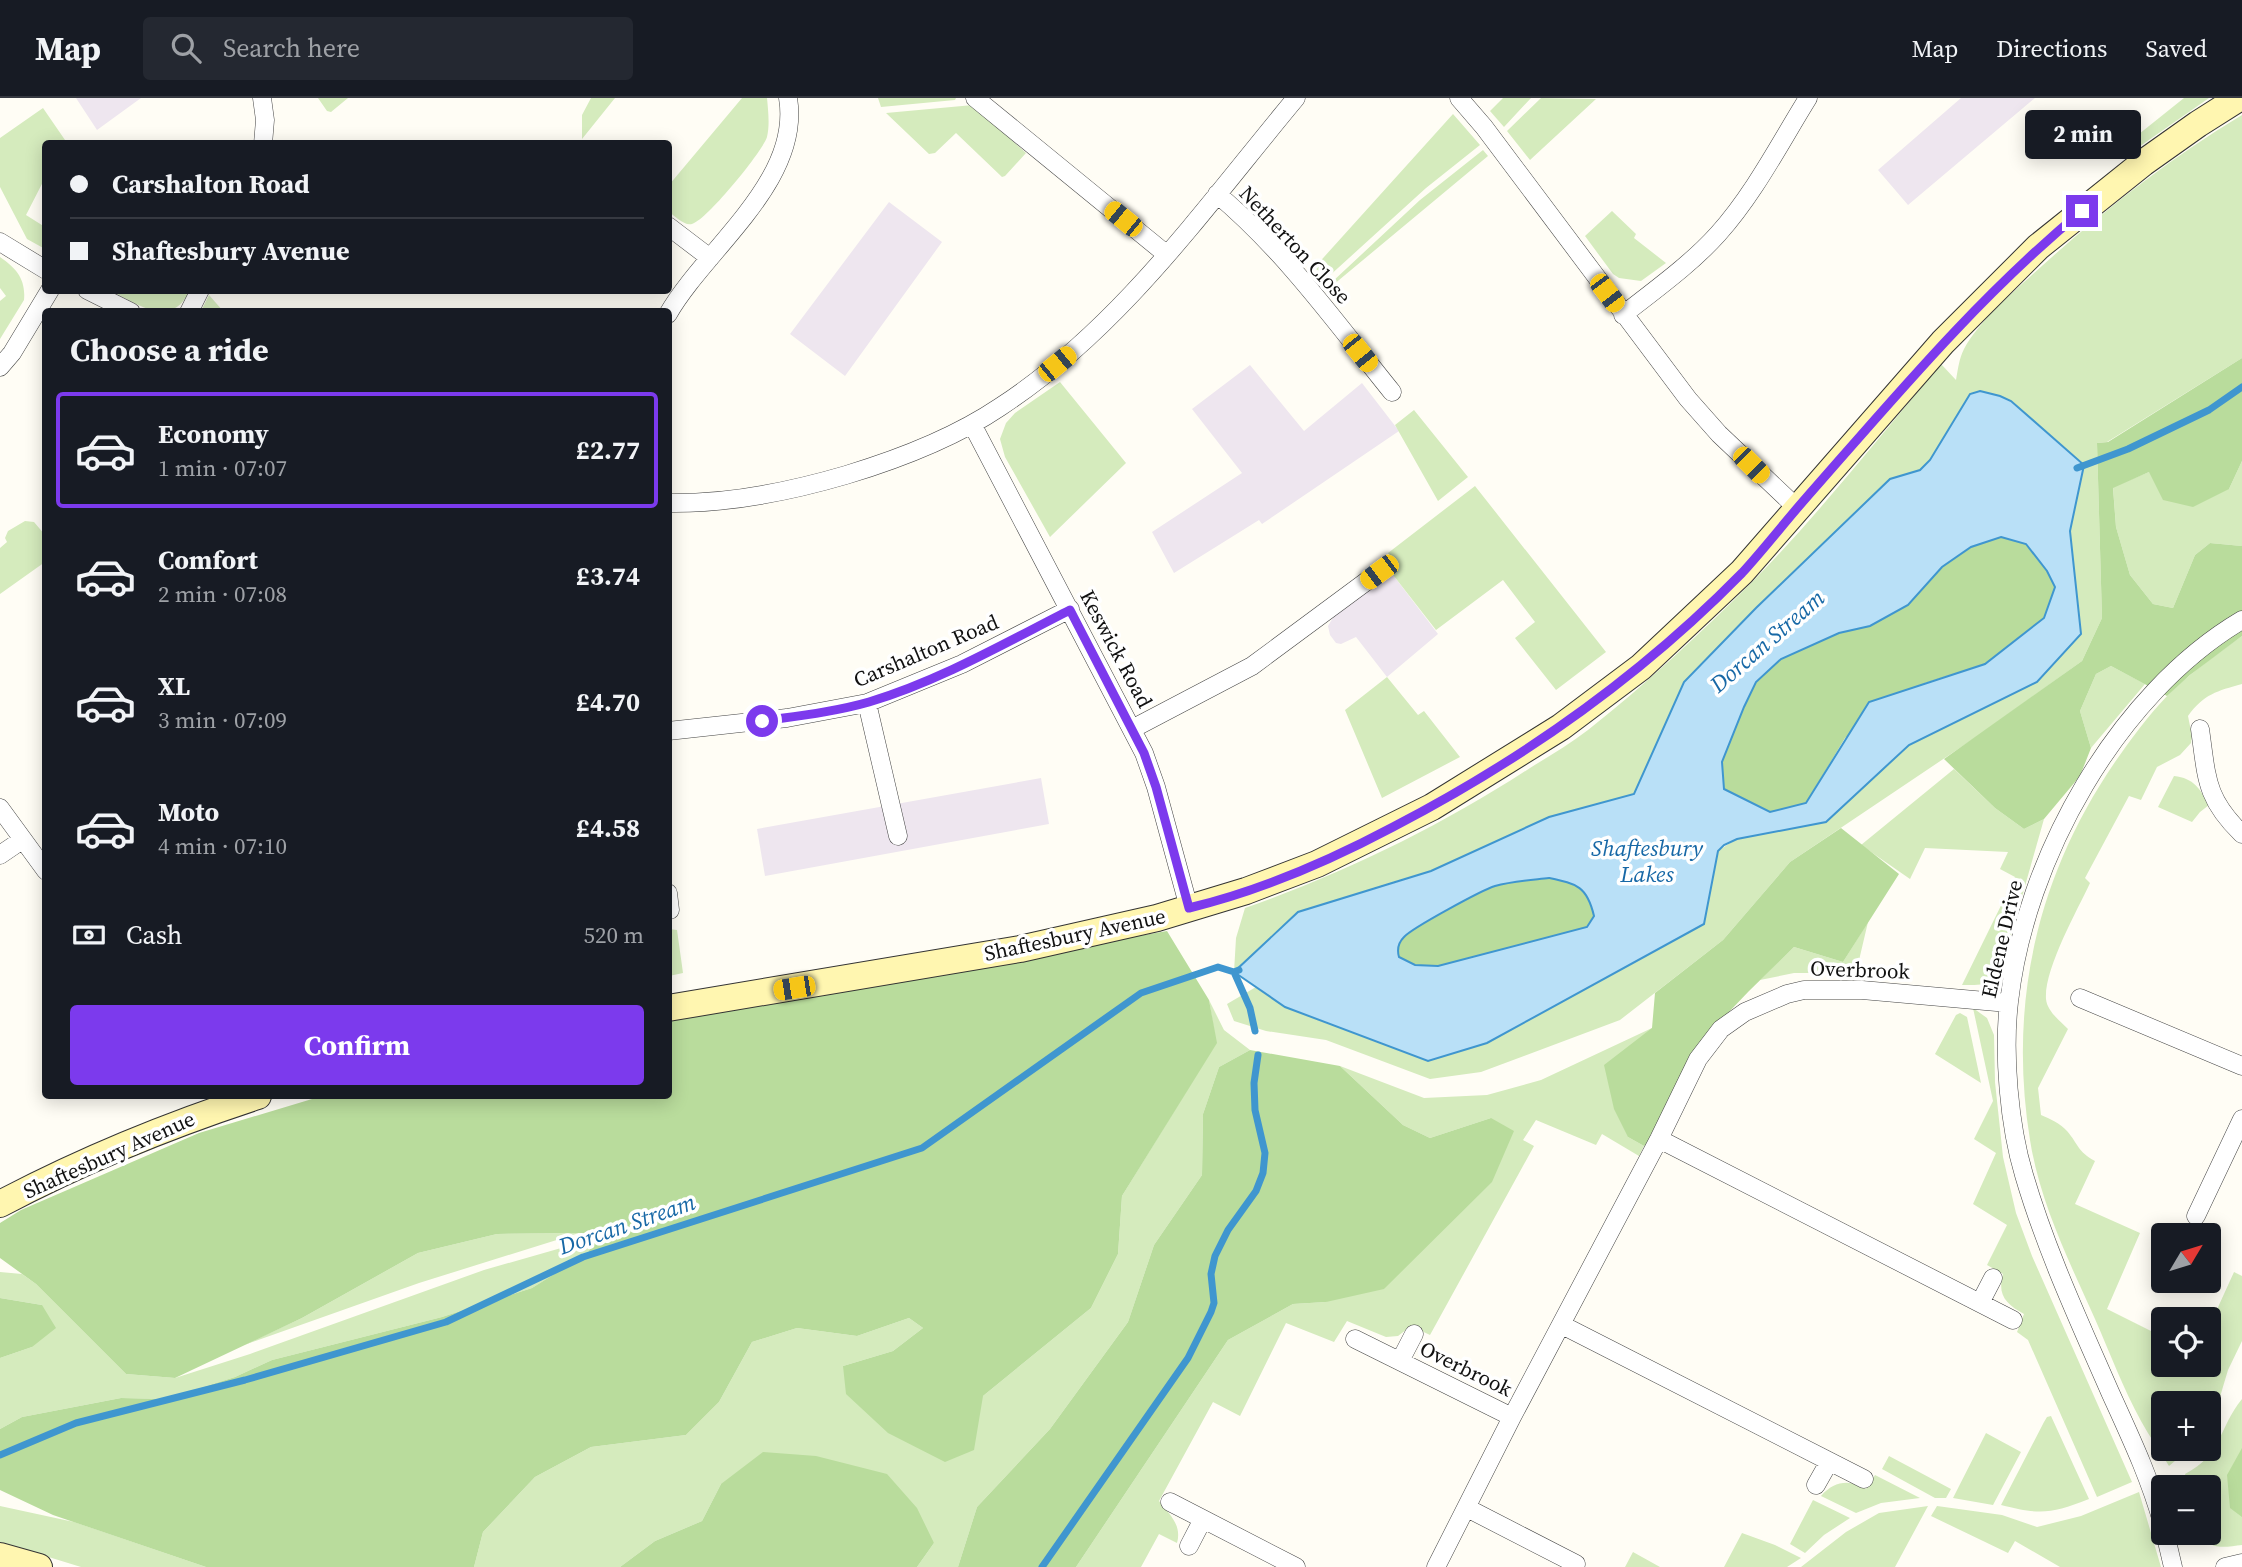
<!DOCTYPE html>
<meta charset="utf-8">
<style>
body{margin:0;font-family:"Source Serif 4",serif;background:#242831;color:#f1f3f6;height:100vh;display:flex;flex-direction:column;font-size:26px;white-space:nowrap}
*{box-sizing:border-box;margin:0}
p{font-size:23px;color:#9ea1a6}
.icon{flex:none;width:38px;height:38px;fill:none;stroke:currentColor;stroke-width:2;stroke-linecap:round;stroke-linejoin:round}
.map{position:relative;flex:1;overflow:hidden}
.details{position:absolute;left:42px;top:210px;width:630px;height:791px;display:flex;flex-direction:column;background:#171b24;border-radius:7px;box-shadow:0 4px 18px #0003}
.details>*{flex:none}
.banner{position:absolute;left:42px;top:42px;width:630px;height:154px;border-radius:7px;box-shadow:0 4px 18px #0003;display:grid;align-content:center;height:154px;padding:0 28px;background:#171b24}
.needle{width:46px;rotate:52deg}
.tools{position:absolute;left:2151px;top:1125px;display:grid;gap:14px}
.tools a{display:grid;place-items:center;width:70px;height:70px;border-radius:7px;background:#171b24;box-shadow:0 4px 18px #0003;font-size:35px}
.end{position:absolute;width:32px;height:32px;margin:-16px;border:9px solid #7c3aed;background:#fff;box-shadow:0 0 0 4px #fff}
.from{border-radius:50%}
.bubble{position:absolute;height:49px;border-radius:7px;background:#171b24;box-shadow:0 4px 18px #0003;font-size:23px;font-weight:700;line-height:49px;text-align:center}
.car{position:absolute;width:21px;height:42px;margin:-21px -10px;border-radius:9px;box-shadow:0 0 5px 2px #0007;background:linear-gradient(#f5c518 24%,#345 0 40%,#f5c518 0 76%,#345 0 86%,#f5c518 0)}
.banner b{display:flex;align-items:center;gap:24px;height:66px;font-size:26px}
.banner b+b{border-top:2px solid #363941}
.banner i{width:18px;height:18px;background:#f1f3f6}
ul{padding:0;list-style:none}
li{display:flex;align-items:center;gap:21px;height:116px;margin:0 14px 10px;padding:0 14px;border:4px solid transparent;border-radius:7px}
li div{flex:1}
li b{display:block;font-size:26px}
li em{font-style:normal;font-weight:700}
li.on{border-color:#7c3aed}
li>.icon{width:63px;height:63px;stroke-width:1.5}
h2{padding:0 28px;font-size:32px;line-height:84px}
.pay{display:flex;align-items:center;gap:18px;height:77px;padding:0 28px;font-size:26px}
.pay p{margin-inline-start:auto}
.primary-button{display:flex;gap:14px;margin-top:auto;padding:14px 28px}
.primary-button a{flex:1;height:80px;border-radius:7px;background:#7c3aed;color:#fff;font-size:28px;font-weight:700;line-height:80px;text-align:center}
header{display:flex;align-items:center;gap:42px;box-sizing:border-box;height:98px;padding:0 35px;background:#171b24;border-bottom:2px solid #363941}
header strong{font-size:33px}
nav{display:flex;gap:38px;margin-inline-start:auto;font-size:24px}
.search{width:490px;height:63px;background:#242831;display:flex;align-items:center;gap:18px;box-sizing:border-box;padding:0 24px;border-radius:7px;color:#9ea1a6;font-size:26px}
.map>svg:first-child{display:block}
.industrial{fill:#eee6ef}
.green{fill:#d5ebbd}
.forest{fill:#b9dc9c}
.water{fill:#b9e0f7;stroke:#3f96cf;stroke-width:2;fill-rule:evenodd}
.lines{fill:none;stroke-linecap:round;stroke-linejoin:round}
.stream{stroke:#3f96cf;stroke-width:7}
.street-casing{stroke:#444;stroke-width:19}
.secondary-casing{stroke:#333;stroke-width:28}
.street{stroke:#fff;stroke-width:18}
.secondary{stroke:#fff6b0;stroke-width:26}
.route{stroke:#7c3aed;stroke-width:9}
.labels{text-anchor:middle;stroke-width:7;stroke-linejoin:round;paint-order:stroke}
.street-label{font-size:21px;fill:#111;stroke:#fff}
.water-label{font-size:23px;font-style:italic;fill:#1768a6;stroke:#fff}
</style>
<header>
<strong>Map</strong>
<div class="search"><svg class="icon" aria-label="search" viewBox="0 0 24 24"><circle cx="10" cy="10" r="6"/><path d="M15 15l6 6"/></svg>Search here</div>
<nav><a>Map</a><a>Directions</a><a>Saved</a></nav>
</header>
<div class="map">
<svg width="2242" height="1469" viewBox="0 0 2242 1469">
<rect width="100%" height="100%" fill="#fffdf5"/>
<path class="industrial" d="M76,0h65l-44,32z
M1961,0h74l-127,107 -30,-35z
M889,104l53,40 -97,134 -55,-42z
M1250,267l54,66 58,-48 37,48 -137,93 -3,-4 -85,53 -22,-41 90,-59 -50,-64z
M1390,473l48,63 -51,43 -31,-40 -15,7 -5,-1 -6,-8 -2,-9 9,-15z
M1041,680l8,46 -284,52 -8,-47z"/>
<path class="green" d="M318,0h30l-17,14 -4,-1z
M591,0h24l-33,41v-24z
M742,0h25c1,11 3,27 0,39 -4,14 -61,84 -75,87 -8,2 -17,-8 -23,-12v-27z
M878,0h78l-1,2 -74,7z
M1503,0h28l-27,29 -14,-16z
M1541,0l55,1 -66,61 -23,-29z
M2184,0h25l-83,58 -3,-6 1,-4z
M973,7l53,48 -21,23 -3,1 -46,-44 -21,20 -6,1 -43,-41z
M43,10l22,32 -2,3 -17,1 -1,34 -19,37 19,12v22l-18,-10 -27,-52v-49z
M1453,16l27,31 -54,43 -99,90h-4l-8,-11z
M2242,17v243l-135,84 -10,1 5,175 -20,43 -103,74 -189,127 -67,78 -103,80 -139,52 -51,7 -104,-39 -60,-9 -32,-10 -7,-17 29,-17 29,20 419,-83 14,-73 18,-12 90,-17 83,-77 128,-63 44,-48 -11,-103 14,-66 -84,-69 -21,-5 -9,3 -40,66 -10,10 -30,9 -134,129 -72,74 -50,112 -85,23 -118,54 -132,41 -65,60 2,-34 9,-30c100,-35 196,-82 285,-140 19,-12 40,-24 58,-38 58,-46 113,-97 165,-149 67,-68 126,-144 188,-217l15,16c2,-11 3,-21 8,-31 16,-29 45,-53 69,-75 65,-59 134,-114 209,-159z
M1483,52l5,6 -155,129 -1,3 -2,-2 2,-4 88,-82z
M1612,113l24,23 -2,4 32,25 -25,18 -22,-3 -6,-4 -28,-38z
M0,159c16,11 26,22 24,43l-24,39v-38l6,-5 -6,-8z
M111,193h79c-20,38 -50,14 -79,0z
M209,197l14,16h-22z
M1060,284l66,81 -76,74 -45,-80 -5,-18 6,-16 9,-10z
M1414,312l54,67 -30,24 -43,-76z
M2242,363v85l-32,-3 -15,12 -22,53 -20,-4 -23,-29 -14,-48 -3,-40 36,-15 80,17z
M1475,388l131,166 -50,38 -41,-52 20,-16 -32,-42 -67,50 -46,-59 8,-5 -10,-13z
M25,423l9,1 11,13v27l-45,32v-46l7,-6 -2,-4 3,-7z
M2242,538v48c-25,7 -38,10 -54,32l4,20 -1,7 -11,12 -23,12 -16,33 -12,-4 -44,82 5,5c-13,28 -46,86 -44,116 1,12 14,22 22,30l-30,59 3,27c9,4 19,8 26,16 12,14 10,20 28,30l-20,43 65,29 -33,76 56,28v28h45l1,-38 25,-55 8,4v65l-14,29 -17,57 -2,3 -1,-26h-45v45h26l-20,17c-9,-15 -20,-30 -28,-45 -18,-33 -31,-68 -46,-102 -26,-58 -55,-116 -65,-179 -22,-137 7,-264 85,-378 16,-23 33,-46 53,-67 22,-22 48,-40 74,-59z
M2111,568l34,18 -54,64 -11,-37 16,-37z
M1387,579l31,38 6,-4 36,46 -78,41 -37,-88z
M1954,671l41,39 29,21 20,-10 -40,141c-10,26 -17,25 -42,25l53,-108 -15,-8 8,-17 -83,-4 -15,31 -49,-34z
M2174,678c20,2 26,13 35,29l-9,7 -8,10 -34,-15z
M1868,824l-12,51h-62l-34,7 34,-33 49,15z
M669,831l8,1 6,43 -14,3z
M1209,902l15,30 26,20 -31,17 -16,47 -1,61 -48,70 -26,77 -78,107 -73,78 -19,60h-41l17,-24 -213,-59 -19,37 -47,20 -35,26h-146l9,-35 52,-55 56,-30 95,-12 33,-33 33,-60 45,-14 60,8 52,-18 14,10 -30,23 -50,15 140,30 108,-88 27,-54 4,-58 94,-153z
M1973,910l14,10 7,17 1,47 8,75 13,56 16,43 100,226 -35,15 -69,-157 -11,-8 7,-18c-18,-10 -27,-19 -21,-40l-16,-9 20,-40 -34,-21 23,-51 -22,-14 19,-38z
M1960,915l7,4 14,66 -46,-29 21,-39z
M1652,930l-24,109 16,9 -5,10 -37,-22 -6,11 -60,-25 -13,20 11,6 -104,189 -19,-9 -13,10 -12,1 -39,-16 -13,21 -48,-19 -46,93 -27,-14 -54,99c11,14 23,24 18,42l-18,-9 -18,33h-65l152,-227 65,-36 33,-2 165,-184 -61,20 -27,-13 -63,-59 84,32 63,-3 54,-15z
M579,1135l-160,50 -175,62 58,-27 116,-65 79,-19z
M596,1140l-7,15 -57,35 -90,29 -170,43 -37,17 -70,22 -44,-1 -99,19 -22,12v-71l32,-11 10,-42 -42,-7v-26l22,2 14,10 90,90 49,4 75,-24 234,-84z
M2242,1301v146c-17,2 -33,6 -41,-12h7v-45l-19,-1 -4,-13c37,-19 34,-47 57,-75z
M2051,1318l38,83c-38,15 -49,16 -88,6l43,-83 3,-5z
M1986,1335l35,19 -28,53 -40,-7z
M1889,1358l62,33 -5,9h-11l-53,-29z
M1875,1377l45,23 -39,5 -25,10 -35,-17c13,-15 29,-17 45,-7z
M2139,1394l22,75h-101l-45,-26 -7,12 -77,-37 6,-10 65,9 35,12 44,-11z
M1813,1402l37,18 -26,17 -19,18 -15,-9z
M0,1408l74,16 132,45h-125l-81,-25z
M1928,1408l-33,61h-94l45,-35 33,-19z
M1742,1435l33,12 26,13 -14,9h-63z
M1633,1454l27,15h-35z"/>
<path class="forest" d="M2242,260v103l-13,28 -36,18 -30,-7 -14,-28 -36,16 3,39 14,48 23,29 20,4 22,-53 15,-12 32,3v90l-52,39 -23,21 -56,-30 -15,8 -16,37 11,37 -11,28 -36,43 -20,10 -29,-21 -51,-49 138,-98 20,-43 -5,-175 11,-1z
M2001,439l25,7 21,27 8,16 -11,31 -59,46 -60,19 -80,55 -39,65 -36,9 -46,-23 -2,-26 22,-56 12,-25 25,-24 58,-25 31,-7 38,-21 34,-38 29,-20z
M1841,730l58,46 -56,88 -49,-15 -45,44 -44,46 -32,90 -29,19 -16,-9 -14,-28 -10,-44 48,-37 3,-35 68,-53 67,-78z
M1549,780c28,6 37,8 45,38l-7,11 -149,39 -23,-1 -16,-7c-2,-8 -1,-15 4,-21 9,-9 79,-47 92,-51 17,-5 36,-6 54,-8z
M1167,833l42,69 8,43 -95,153 -4,58 -27,54 -108,88 -9,54 -29,12 -57,-29 -42,-39 -3,-28 50,-15 30,-23 -14,-10 -52,18 -60,-8 -45,14 -33,60 -33,33 -95,12 -56,30 -52,55 -9,35h-268l-153,-52 -53,-25v-61l22,-12 99,-19 44,1 70,-22 37,-17 170,-43 90,-29 56,-35 7,-15 -16,-5 -82,1 -79,19 -116,65 -127,60 -49,-4 -90,-90 -36,-26v-35l21,-13 178,-77 123,-37h346l1,-79z
M1250,952l90,16 63,59 27,13 61,-20 23,13 -22,51 -108,107 -58,13 -33,2 -65,36 -152,227h-118l19,-60 73,-78 78,-107 26,-77 48,-70 1,-61 16,-47z
M0,1200l42,7 14,23 -24,19 -32,11z
M2242,1350v69l-12,-9 -3,-33z
M763,1354l53,4 71,18 30,34 17,35 -17,24h-297l35,-26 47,-20 19,-37z"/>
<path class="water" d="M1980,293l20,5 11,5 73,64 -14,66 11,103 -44,48 -128,63 -83,77 -89,17 -13,6 -6,6 -14,73 -217,119 -59,18 -143,-54 -51,-35 64,-60 133,-41 118,-54 85,-23 50,-112 72,-74 134,-129 30,-9 10,-10 40,-66zM2001,439l25,7 21,27 8,16 -11,31 -59,46 -116,38 -63,101 -36,9 -46,-23 -2,-27 22,-55 12,-25 25,-23 58,-26 31,-7 38,-21 34,-38 29,-20zM1549,780c28,6 38,8 45,38l-7,11 -149,39 -23,-1 -16,-8c-2,-7 -1,-14 5,-20 8,-9 78,-47 91,-51 17,-5 36,-6 54,-8z"/>
<g class="lines">
<path class="stream" d="M2077,370l51,-19 81,-39 33,-23
M1239,872l-5,2 16,36 5,23
M0,1357l76,-32 169,-43 201,-58 137,-65 339,-109 219,-155 77,-26 16,5
M1042,1469l146,-209 23,-46 3,-9 -3,-29 4,-18 13,-26 28,-39 7,-18 2,-20 -10,-43 -1,-27 4,-28"/>
<g class="street-casing">
<path id="street" d="M262,0l3,22 -2,24
M975,0l191,156
M1459,0l25,29 204,272 31,35 78,74
M1217,96c68,57 120,130 175,198
M668,128l42,32
M0,144l46,28
M87,192l44,22
M189,214l11,-22
M668,216c37,-65 134,-133 120,-216
M1623,217c33,-26 68,-51 95,-81 36,-40 62,-91 90,-136
M0,269l12,-14 38,-63
M972,326l172,329 12,34 33,121
M668,405c61,1 120,-11 178,-28 53,-16 108,-37 154,-68 121,-79 205,-200 296,-309
M867,605l31,133
M1132,631l120,-63 127,-94
M2200,631c7,49 5,69 42,105
M668,633l119,-13 80,-15 95,-39 108,-55
M0,710l46,63
M0,757l22,-15
M668,795l2,17
M2080,900l162,68
M1659,1041l354,181
M2196,1118l46,-97
M1980,1205l13,-25
M1562,1227l302,154
M1355,1241l157,78
M1400,1263l14,-27
M1816,1387l13,-23
M1170,1404l126,65
M1467,1410l109,56 -1,3
M2163,1427c-13,-47 -33,-89 -53,-133 -31,-71 -64,-142 -86,-217 -15,-50 -21,-121 -15,-173 16,-143 108,-308 233,-382
M2165,1435l8,34
M1189,1448l14,-27
M1436,1469l76,-150 147,-278 39,-80 23,-30 24,-17 42,-18 17,-4h58l146,13
M2225,1469l17,-4"/>
</g>
<g class="secondary-casing">
<path id="secondary" d="M668,910l352,-59 137,-31 89,-27 71,-27 115,-57 129,-80 80,-60 101,-95 201,-230 95,-95 105,-84 55,-39 41,-26
M0,1106c83,-44 169,-79 258,-108
M0,1458l39,11"/>
</g>
<use href="#street" class="street"/>
<use href="#secondary" class="secondary"/>
</g>
<g class="lines">
<path class="route" d="M762,623c35,-5 72,-9 107,-19 70,-21 136,-59 201,-92l74,143 12,34 33,121c71,-17 140,-47 204,-81 129,-67 247,-150 349,-254 22,-24 42,-50 64,-75 88,-100 173,-202 276,-287"/>
</g>
<g class="labels">
<g class="street-label">
<text transform="translate(1295 147) rotate(47)" y="7">Netherton Close</text>
<text transform="translate(1116 551) rotate(62)" y="7">Keswick Road</text>
<text transform="translate(926 553) rotate(-23)" y="7">Carshalton Road</text>
<text transform="translate(1075 837) rotate(-12)" y="7">Shaftesbury Avenue</text>
<text transform="translate(2002 841) rotate(-77)" y="7">Eldene Drive</text>
<text transform="translate(1860 872) rotate(2)" y="7">Overbrook</text>
<text transform="translate(109 1057) rotate(-24)" y="7">Shaftesbury Avenue</text>
<text transform="translate(1466 1271) rotate(26)" y="7">Overbrook</text>
</g>
<g class="water-label">
<text transform="translate(1767 543) rotate(-41)" y="8">Dorcan Stream</text>
<text x="1647" y="758">Shaftesbury<tspan x="1647" dy="26">Lakes</tspan></text>
<text transform="translate(627 1126) rotate(-19)" y="8">Dorcan Stream</text>
</g>
</g>
</svg>
<div class="tools">
<a><svg class="needle" viewBox="-14 -14 28 28"><path d="M0-13l5 13h-10z" fill="#e53935"/><path d="M0 13l5-13h-10z" fill="#9ea1a6"/></svg></a>
<a><svg class="icon" aria-label="locate" viewBox="0 0 24 24"><circle cx="12" cy="12" r="6"/><path d="M12 2v4M12 18v4M2 12h4M18 12h4"/></svg></a>
<a>+</a>
<a>−</a>
</div>
<i class="end from" style="left:762px;top:623px"></i>
<i class="end" style="left:2082px;top:113px"></i>
<div class="bubble" style="left:2025px;top:12px;width:116px">2 min</div>
<i class="car" style="left:1123px;top:121px;rotate:309deg"></i>
<i class="car" style="left:1607px;top:195px;rotate:143deg"></i>
<i class="car" style="left:1360px;top:255px;rotate:141deg"></i>
<i class="car" style="left:1057px;top:266px;rotate:51deg"></i>
<i class="car" style="left:1751px;top:367px;rotate:135deg"></i>
<i class="car" style="left:1379px;top:474px;rotate:233deg"></i>
<i class="car" style="left:794px;top:890px;rotate:261deg"></i>
<div class="banner">
<b><i class="from"></i>Carshalton Road</b>
<b><i></i>Shaftesbury Avenue</b>
</div>
<section class="details">
<h2>Choose a ride</h2>
<ul>
<li class="on"><svg class="icon" aria-label="car" viewBox="0 0 24 24"><path d="M5 17H2v-5l4-1 3-4h7l3 4 3 1v5h-3M9 17h6M6 11h13"/><circle cx="7" cy="17" r="2"/><circle cx="17" cy="17" r="2"/></svg><div><b>Economy</b><p>1 min · 07:07</p></div><em>£2.77</em></li>
<li><svg class="icon" aria-label="car" viewBox="0 0 24 24"><path d="M5 17H2v-5l4-1 3-4h7l3 4 3 1v5h-3M9 17h6M6 11h13"/><circle cx="7" cy="17" r="2"/><circle cx="17" cy="17" r="2"/></svg><div><b>Comfort</b><p>2 min · 07:08</p></div><em>£3.74</em></li>
<li><svg class="icon" aria-label="car" viewBox="0 0 24 24"><path d="M5 17H2v-5l4-1 3-4h7l3 4 3 1v5h-3M9 17h6M6 11h13"/><circle cx="7" cy="17" r="2"/><circle cx="17" cy="17" r="2"/></svg><div><b>XL</b><p>3 min · 07:09</p></div><em>£4.70</em></li>
<li><svg class="icon" aria-label="car" viewBox="0 0 24 24"><path d="M5 17H2v-5l4-1 3-4h7l3 4 3 1v5h-3M9 17h6M6 11h13"/><circle cx="7" cy="17" r="2"/><circle cx="17" cy="17" r="2"/></svg><div><b>Moto</b><p>4 min · 07:10</p></div><em>£4.58</em></li>
</ul>
<div class="pay"><svg class="icon" aria-label="cash" viewBox="0 0 24 24"><path d="M3 7h18v10H3z"/><circle cx="12" cy="12" r="2"/></svg>Cash<p>520 m</p></div>
<div class="primary-button"><a>Confirm</a></div>
</section>
</div>
